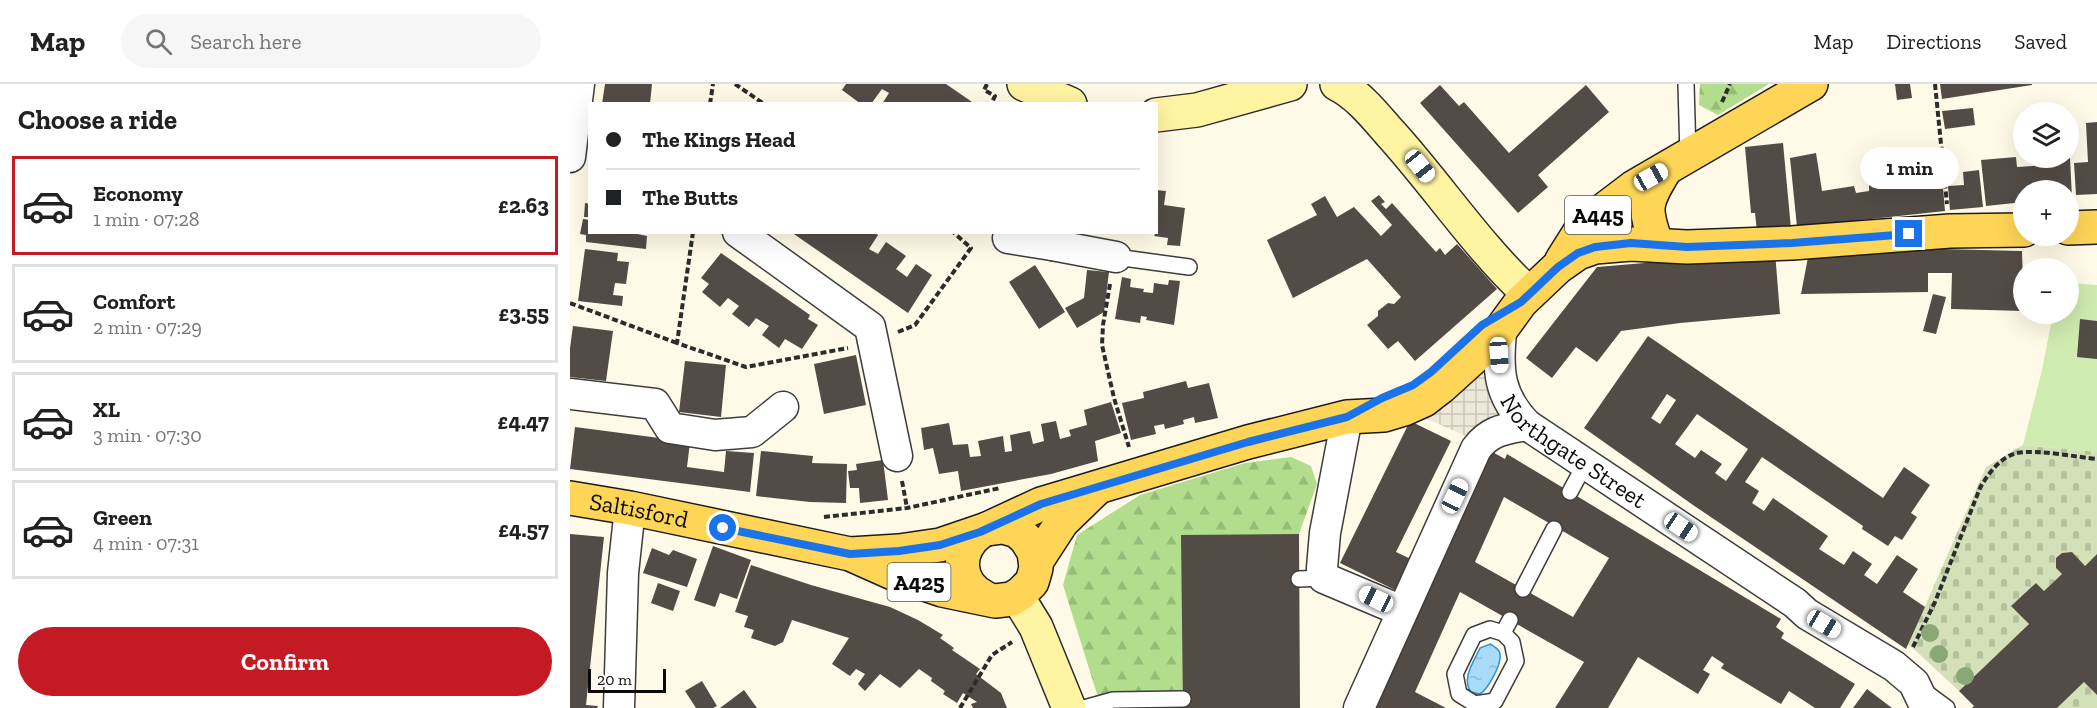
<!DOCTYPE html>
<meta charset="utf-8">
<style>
body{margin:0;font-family:"Zilla Slab",serif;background:#f6f6f6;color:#202124;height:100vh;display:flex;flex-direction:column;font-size:22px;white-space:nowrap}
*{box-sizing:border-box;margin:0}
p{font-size:20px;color:#757577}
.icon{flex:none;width:33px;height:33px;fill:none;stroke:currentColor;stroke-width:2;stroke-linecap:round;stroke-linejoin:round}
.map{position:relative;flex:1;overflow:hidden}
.sheet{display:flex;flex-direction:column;background:#fff;width:570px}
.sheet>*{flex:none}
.top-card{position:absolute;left:18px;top:18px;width:570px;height:132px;border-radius:0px;box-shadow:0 6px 24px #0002;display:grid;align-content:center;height:132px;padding:0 18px;background:#fff}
.fabs{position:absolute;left:1443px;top:18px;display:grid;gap:12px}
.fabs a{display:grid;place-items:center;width:66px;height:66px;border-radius:50%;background:#fff;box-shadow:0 6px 24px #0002;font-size:30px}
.scale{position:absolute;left:18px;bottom:15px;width:78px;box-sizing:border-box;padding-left:6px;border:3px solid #0a0a0a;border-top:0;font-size:16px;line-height:21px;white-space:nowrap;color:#0a0a0a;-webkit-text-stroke:4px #fff;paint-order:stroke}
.end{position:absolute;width:27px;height:27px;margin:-14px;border:8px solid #1a73e8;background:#fff;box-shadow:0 0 0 3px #fff}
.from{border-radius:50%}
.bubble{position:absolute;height:42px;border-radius:21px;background:#fff;box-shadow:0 6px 24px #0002;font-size:20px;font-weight:800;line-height:42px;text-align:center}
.car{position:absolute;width:18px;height:36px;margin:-18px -9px;border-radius:8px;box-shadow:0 0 4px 2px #0007;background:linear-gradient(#fff 24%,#345 0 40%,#fff 0 76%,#345 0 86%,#fff 0)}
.top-card b{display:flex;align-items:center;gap:21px;height:57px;font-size:22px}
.top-card b+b{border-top:2px solid #e0e0e0}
.top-card i{width:15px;height:15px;background:#202124}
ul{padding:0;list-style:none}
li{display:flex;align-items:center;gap:18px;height:99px;margin:0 12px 9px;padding:0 6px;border:3px solid #e0e0e0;border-radius:0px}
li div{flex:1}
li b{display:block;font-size:22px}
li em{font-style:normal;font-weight:800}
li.on{border-color:#c31a23}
li>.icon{width:54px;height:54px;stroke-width:1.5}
h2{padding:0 18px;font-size:27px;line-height:72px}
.primary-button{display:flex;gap:12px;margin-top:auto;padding:12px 18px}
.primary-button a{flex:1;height:69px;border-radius:36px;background:#c31a23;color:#fff;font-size:24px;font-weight:800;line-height:69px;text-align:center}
header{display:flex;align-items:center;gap:36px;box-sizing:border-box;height:84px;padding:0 30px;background:#fff;border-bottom:2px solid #e0e0e0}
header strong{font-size:28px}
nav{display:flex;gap:33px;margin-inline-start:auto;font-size:21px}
.search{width:420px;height:54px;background:#f6f6f6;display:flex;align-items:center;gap:15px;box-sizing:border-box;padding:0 21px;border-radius:33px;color:#757577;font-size:22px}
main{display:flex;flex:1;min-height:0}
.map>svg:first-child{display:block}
.grass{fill:#cfebaf}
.forest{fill:url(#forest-firs)}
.cemetery{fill:url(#cemetery-stones)}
.plaza{fill:url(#plaza-grid)}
.water{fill:url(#water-ripples);stroke:#2a93d6;stroke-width:1.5}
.building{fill:#534b46;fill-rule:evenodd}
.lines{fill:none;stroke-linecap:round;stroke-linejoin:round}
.lane-casing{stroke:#3d3d3d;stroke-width:18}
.street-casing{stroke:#3d3d3d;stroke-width:33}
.secondary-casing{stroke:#2c2c2c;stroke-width:36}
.primary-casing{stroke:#1b1b1b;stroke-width:36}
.path{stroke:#2c2c2c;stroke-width:4;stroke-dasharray:6 3;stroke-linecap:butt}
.lane{stroke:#fff;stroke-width:15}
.street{stroke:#fff;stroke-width:30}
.secondary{stroke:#fff4a2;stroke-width:33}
.primary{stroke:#ffd557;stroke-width:33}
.tree{fill:#89a875}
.route{stroke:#1a73e8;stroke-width:8}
.labels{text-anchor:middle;stroke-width:6;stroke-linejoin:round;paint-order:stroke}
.shield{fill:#fff;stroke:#545454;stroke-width:1.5}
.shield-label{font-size:22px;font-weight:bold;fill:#0a0a0a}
.street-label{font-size:24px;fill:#0a0a0a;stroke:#fff}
</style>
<header>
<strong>Map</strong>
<div class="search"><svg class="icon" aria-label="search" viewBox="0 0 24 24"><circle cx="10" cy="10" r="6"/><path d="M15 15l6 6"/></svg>Search here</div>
<nav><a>Map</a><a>Directions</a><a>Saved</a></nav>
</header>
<main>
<section class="sheet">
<h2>Choose a ride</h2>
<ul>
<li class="on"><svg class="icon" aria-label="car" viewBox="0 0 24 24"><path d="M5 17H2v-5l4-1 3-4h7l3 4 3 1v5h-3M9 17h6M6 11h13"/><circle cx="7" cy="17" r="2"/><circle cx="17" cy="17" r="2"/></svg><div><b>Economy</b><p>1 min · 07:28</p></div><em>£2.63</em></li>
<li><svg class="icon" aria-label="car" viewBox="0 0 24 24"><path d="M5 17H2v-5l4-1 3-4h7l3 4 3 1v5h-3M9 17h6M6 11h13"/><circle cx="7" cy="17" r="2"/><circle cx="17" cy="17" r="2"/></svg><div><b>Comfort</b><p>2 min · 07:29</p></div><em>£3.55</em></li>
<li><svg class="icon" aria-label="car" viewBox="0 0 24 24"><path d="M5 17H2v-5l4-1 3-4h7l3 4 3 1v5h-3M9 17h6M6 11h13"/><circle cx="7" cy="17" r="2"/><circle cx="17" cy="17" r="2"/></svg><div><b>XL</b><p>3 min · 07:30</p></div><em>£4.47</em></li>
<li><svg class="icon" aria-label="car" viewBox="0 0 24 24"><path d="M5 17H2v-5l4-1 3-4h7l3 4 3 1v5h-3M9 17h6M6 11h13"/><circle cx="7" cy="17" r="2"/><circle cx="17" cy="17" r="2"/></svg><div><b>Green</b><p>4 min · 07:31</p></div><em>£4.57</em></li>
</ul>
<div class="primary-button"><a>Confirm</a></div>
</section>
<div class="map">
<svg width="1527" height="624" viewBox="0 0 1527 624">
<defs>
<pattern id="forest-firs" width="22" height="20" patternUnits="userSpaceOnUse" patternTransform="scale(1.5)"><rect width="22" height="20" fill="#b2dd8d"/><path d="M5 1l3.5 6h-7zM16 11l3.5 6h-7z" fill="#98bc78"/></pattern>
<pattern id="cemetery-stones" width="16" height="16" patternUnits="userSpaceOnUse" patternTransform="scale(1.5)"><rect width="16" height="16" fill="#d4e1b8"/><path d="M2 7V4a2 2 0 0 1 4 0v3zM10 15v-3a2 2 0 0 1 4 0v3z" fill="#b5c09d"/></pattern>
<pattern id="plaza-grid" width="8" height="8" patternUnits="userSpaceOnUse" patternTransform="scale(1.5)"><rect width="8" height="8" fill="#eee8d8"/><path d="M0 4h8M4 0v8" fill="none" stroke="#cbc6b8"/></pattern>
<pattern id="water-ripples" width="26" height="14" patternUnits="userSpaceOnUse" patternTransform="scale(1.5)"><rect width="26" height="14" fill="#a8dcfa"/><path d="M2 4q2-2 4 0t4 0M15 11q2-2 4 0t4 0" fill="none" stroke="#8fbbd5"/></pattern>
</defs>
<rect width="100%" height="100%" fill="#fffae7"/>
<path class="grass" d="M1499,199l28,2v167l-74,-7 19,-75 11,-56h15z"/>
<path class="forest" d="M1130,0h69l-51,31 -19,-10z
M721,373l20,9 6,18 -18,50 -116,174h-79l-8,-17 -33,-106 14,-50 63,-40 105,-32z"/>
<path class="cemetery" d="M1453,361l74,7v102l-12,12 -29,-8v10l6,6 -18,17 -8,-8 -24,23 17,18 -70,67 -42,-39 -9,-7 78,-178z
M1514,598l13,13v13h-40z"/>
<path class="plaza" d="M920,273l15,54 -33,28 -51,-23 44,-27 15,-16z"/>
<path class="water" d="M920,560c5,3 9,5 10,10 2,10 -12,35 -20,40l-9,-2c-10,-14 3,-30 9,-44z"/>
<path class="building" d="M35,0h47l-2,20h-48z
M276,0h100l29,20h-93l7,-11 -7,-4 -11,15h-10l-19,-14z
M1325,0h15l2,14 -15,2z
M1370,0h92v1l-90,14z
M870,1l19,21 5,-4 45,51 77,-68 23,27 -71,63 10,12 -30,26 -98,-110z
M1403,24l2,17 -30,4 -3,-18z
M1527,38v72l-21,1 -2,-32 14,-1 -2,-39z
M1213,59l8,86 -34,3 -2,-19h-4l-6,-66z
M1246,69l6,38 32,-5 2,7 13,-2v-9l6,-1 -2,-22 12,-1v4l18,-2 -1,-5 24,-2 4,36 13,-1 2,23 -148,16 -7,-69z
M1446,73l1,10 16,-1v-8h37l2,40 -4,1v-9h-44v12l-38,4 -5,-46z
M1409,86l4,37 -33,3 -2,-24 16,-1 -1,-13z
M586,106l10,1 -2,14 21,3 -5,38 -13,-1 1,-7 -14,-2 2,-4z
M809,111l6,7 -4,2 5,5 6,-6 44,49 4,-4 5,7 12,-11 40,45 -82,72 -17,-20 -10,8 -21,-24 11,-9v-5l10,-8 6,1 7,-7 -34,-38 -74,39 -26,-58 50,-25 -6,-11 14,-8 12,21 17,-10 27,29 11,-11 -21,-24z
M15,119l5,1v13h-6z
M13,135l7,1v12h37l20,4 -1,13 -60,-7v-7l-6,-1z
M221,148h83l4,3 -9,14 9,5 8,-12 20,14 -10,13 11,8 9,-13 16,11 -24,38z
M15,165l33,4 -1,8 12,1 -3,22 -11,-1 -2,12 10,1 -1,10 -44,-5z
M1372,165l80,2 2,60 -73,-2 1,-36h-24v19l-127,2 8,-42z
M1205,168l5,62 -100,9 -59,8 -24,31 -21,-15 -24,31 -26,-20 71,-91z
M151,169l89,62 -2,4 10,6 -16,24 -17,-10 -6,9 -17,-13 7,-9 -13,-8 -7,9 -17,-13 7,-8 -11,-8 -8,9 -18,-15 7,-8 -8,-6z
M465,181l30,47 -26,17 -30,-47z
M517,186l22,2 -5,40 -27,16 -12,-20 19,-10z
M552,193l9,2 -1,8 14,2 -1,3 10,1 1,-10 14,2 1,-5 11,1 -6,44 -28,-5 1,-3 -6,-1 -1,7 -25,-4z
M1363,210l13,3 -10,37 -13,-3z
M1510,235l17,2v38l-20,-2z
M3,242l40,5 -7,50 -36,-4v-29z
M1078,252l235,162 21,-31 26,18 -19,28 6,4 -15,23 -7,-4 -7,10 -26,-17 1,-3 -101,-69 -17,25 14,9 -7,12 12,8 9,-13 55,38 -9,13 25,16 9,-14 19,13 -8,11 13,9 20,-29 21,14 -15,23 22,15 -19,42 -213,-144 -109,-77zM1097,310l9,6 -16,24 -9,-6zM1127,330l51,35 -22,32 -11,-8 7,-9 -21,-14 -6,8 -20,-14z
M286,271l10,50 -42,9 -10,-50z
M115,277l41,4 -5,52 -42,-5z
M616,297l2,7 21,-5 9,35 -23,5 -1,-6 -11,3 1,4 -19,5 -1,-5 -10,2 2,8 -25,6 -9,-37 22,-5 -1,-6z
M541,318l10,31 -26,8 3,20 -47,13 -90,17 -3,-20 -19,3 -6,-26 -9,2 -3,-22 28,-5 4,22 15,-1 2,13 11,-1 -3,-15 25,-5 2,16 7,-1 -2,-16 20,-4 3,13 11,-3 -3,-17 15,-3 4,18 11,-3 -2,-6 18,-5 -3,-15z
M840,337l41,20 -55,111 17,8 -16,31 -57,-28z
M5,343l115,15 -3,25 37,5 2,-21 28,2 -4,39 -180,-23z
M919,366l16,9 2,-5 274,165 -5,8 8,6 -3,5 74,46 -15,24h-25l-26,-17 -8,13 -60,-36 3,-4 -12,-8 -9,14 7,4 -12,20 -60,-37 -30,51h-53l29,-46 -124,-70 -45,100 31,16h-80zM934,413l105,61 -36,59 -98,-55z
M191,367l52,5 -1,7 35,1 -1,39 -36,-1 -54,-6z
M313,376l5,40 -28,3 -1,-15h-9l-2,-17 9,-1 -1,-6z
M0,450l34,3 -18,168 12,1 -1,2h-27z
M729,450l1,174h-117l-2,-173z
M143,462l38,14 -14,39 -17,-6 -5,14 -21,-7z
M82,464l17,7 4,-5 24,9 -10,28 -44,-14z
M1502,468l13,14 12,-12v141l-13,-13 -27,26h-85l2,-2 -15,-15 70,-67 -18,-18 25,-23 8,8 18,-17 -6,-6v-10l6,-5z
M181,481l60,20 79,22 28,13 25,15 -3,3 14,10 -2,2 28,19 -4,5 25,19 6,15h-34l-2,-4 6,-2 -14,-9 -6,10 -14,-9 2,-3 -14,-10 1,-3 -13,-9 -19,19 -20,-14 -15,17 -7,-7 7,-10 -9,-5 -6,7 -18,-12 17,-26 -57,-18 -9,22 -8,4 -24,-8 3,-8 -10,-3 4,-11 -13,-4z
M88,499l22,8 -7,20 -22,-8z
M132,597l15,25 -4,2h-17l-11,-17z
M1297,605l25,19h-39z
M174,606l13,18h-37z"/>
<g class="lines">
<g class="lane-casing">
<path id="lane" d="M1116,0l2,71
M546,173l73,10
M1000,408l15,-28
M729,495l25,-1
M953,505l31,-60
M933,549l9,9 4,19 -21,40 -20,3 -16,-10 -4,-20 19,-39 16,-6 13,4 7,-13
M1354,607l23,17
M514,624l29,-8 70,-1"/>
</g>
<g class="street-casing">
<g id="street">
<path d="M0,73l9,-73"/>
<path d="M168,148l132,95 27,129"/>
<path d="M485,148l-3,13 64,12"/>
<path d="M438,154l44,7"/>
<path id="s1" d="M931,248c-4,39 -2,64 26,93l268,178 12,11 87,52 20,17 12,25"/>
<path d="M0,310l85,10 15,24 45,7 37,-3 31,-25"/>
<path d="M777,333l-22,116 -3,35 2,10 78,33"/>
<path d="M49,624l4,-135 7,-65"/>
<path d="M789,624l117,-259c14,-19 29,-20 51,-24"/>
</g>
</g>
<g class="secondary-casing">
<path id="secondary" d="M454,0l46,20
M767,0c22,11 38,32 54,50 47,52 87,113 138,160
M586,31l41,-5 93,-26
M447,512l19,31 33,81"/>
</g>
<g class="primary-casing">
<g id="primary">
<path d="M1498,144l29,-1"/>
<path d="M1087,161c-14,-38 -12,-42 8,-75"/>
<path d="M992,176l17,-27 26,-24 29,-22 177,-103"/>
<path id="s2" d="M0,414l60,10 220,46 45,20 47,16 53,11 17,-2 9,-6 11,-11 4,-14 -2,-16 -8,-13 -9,-8 -14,-4 -16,2 -47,16 -41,6 -49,3"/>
<path d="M417,445l54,-25 207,-62 99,-25 37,-2 20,-6 20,-9 18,-14 52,-47 27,-37 37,-35 20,-14 17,-6 36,-3 56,3 105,-4 158,-12 74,-1"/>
<path d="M410,448c-24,18 -24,51 4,65"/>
<path d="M466,478l26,-40 33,-32"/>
</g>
</g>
<path class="path" d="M165,0l29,20
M417,0l-3,6 11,6 -4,8
M1365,0l12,120
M1152,18l8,-18
M140,20l3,-20
M123,148l-16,111 69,24 102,-19
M540,200l-7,41 -1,20 12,53 15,49
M0,219l107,40
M328,248l17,-7 56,-77 -18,-16
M332,397l5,27
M254,433l83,-9 93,-20
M1343,563l22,-45 45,-114c8,-14 20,-31 37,-35 20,-4 59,4 80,6
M390,624l32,-53 20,-13"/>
<use href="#lane" class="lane"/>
<use href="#street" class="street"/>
<use href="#secondary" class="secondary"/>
<use href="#primary" class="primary"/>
</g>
<g class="tree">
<circle cx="1360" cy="549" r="9"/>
<circle cx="1369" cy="570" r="9"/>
<circle cx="1395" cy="592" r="9"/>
</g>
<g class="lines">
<path class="route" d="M153,444l127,26 49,-3 41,-6 40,-13 61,-28 20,-6 187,-56 99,-25 35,-19 31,-13 18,-13 51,-47 39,-23 37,-35 20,-14 17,-6 36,-4 56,4 105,-4 117,-9"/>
</g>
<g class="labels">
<g class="shield">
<rect x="995" y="112" width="66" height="38" rx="4.5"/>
<rect x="317.5" y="479" width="63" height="38" rx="4.5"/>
</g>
<g class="shield-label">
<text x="1028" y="139">A445</text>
<text x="349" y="506">A425</text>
</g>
<g class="street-label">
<text dy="8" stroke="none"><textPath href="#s1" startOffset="153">Northgate Street</textPath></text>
<text dy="8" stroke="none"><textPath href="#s2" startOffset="70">Saltisford</textPath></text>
</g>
</g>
</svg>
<div class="fabs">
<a><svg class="icon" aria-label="layers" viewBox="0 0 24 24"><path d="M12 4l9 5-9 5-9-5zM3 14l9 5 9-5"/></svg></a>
<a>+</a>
<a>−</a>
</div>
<div class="scale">20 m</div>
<i class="end from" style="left:153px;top:444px"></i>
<i class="end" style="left:1339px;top:150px"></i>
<div class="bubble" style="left:1290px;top:63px;width:99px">1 min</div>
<i class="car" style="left:850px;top:82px;rotate:141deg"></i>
<i class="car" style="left:1081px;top:93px;rotate:61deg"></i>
<i class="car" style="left:929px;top:271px;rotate:176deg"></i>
<i class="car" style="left:885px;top:412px;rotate:25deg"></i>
<i class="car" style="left:1111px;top:443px;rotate:124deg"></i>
<i class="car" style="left:806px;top:515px;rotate:296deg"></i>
<i class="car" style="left:1254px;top:540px;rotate:121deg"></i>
<div class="top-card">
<b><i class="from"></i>The Kings Head</b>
<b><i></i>The Butts</b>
</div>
</div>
</main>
